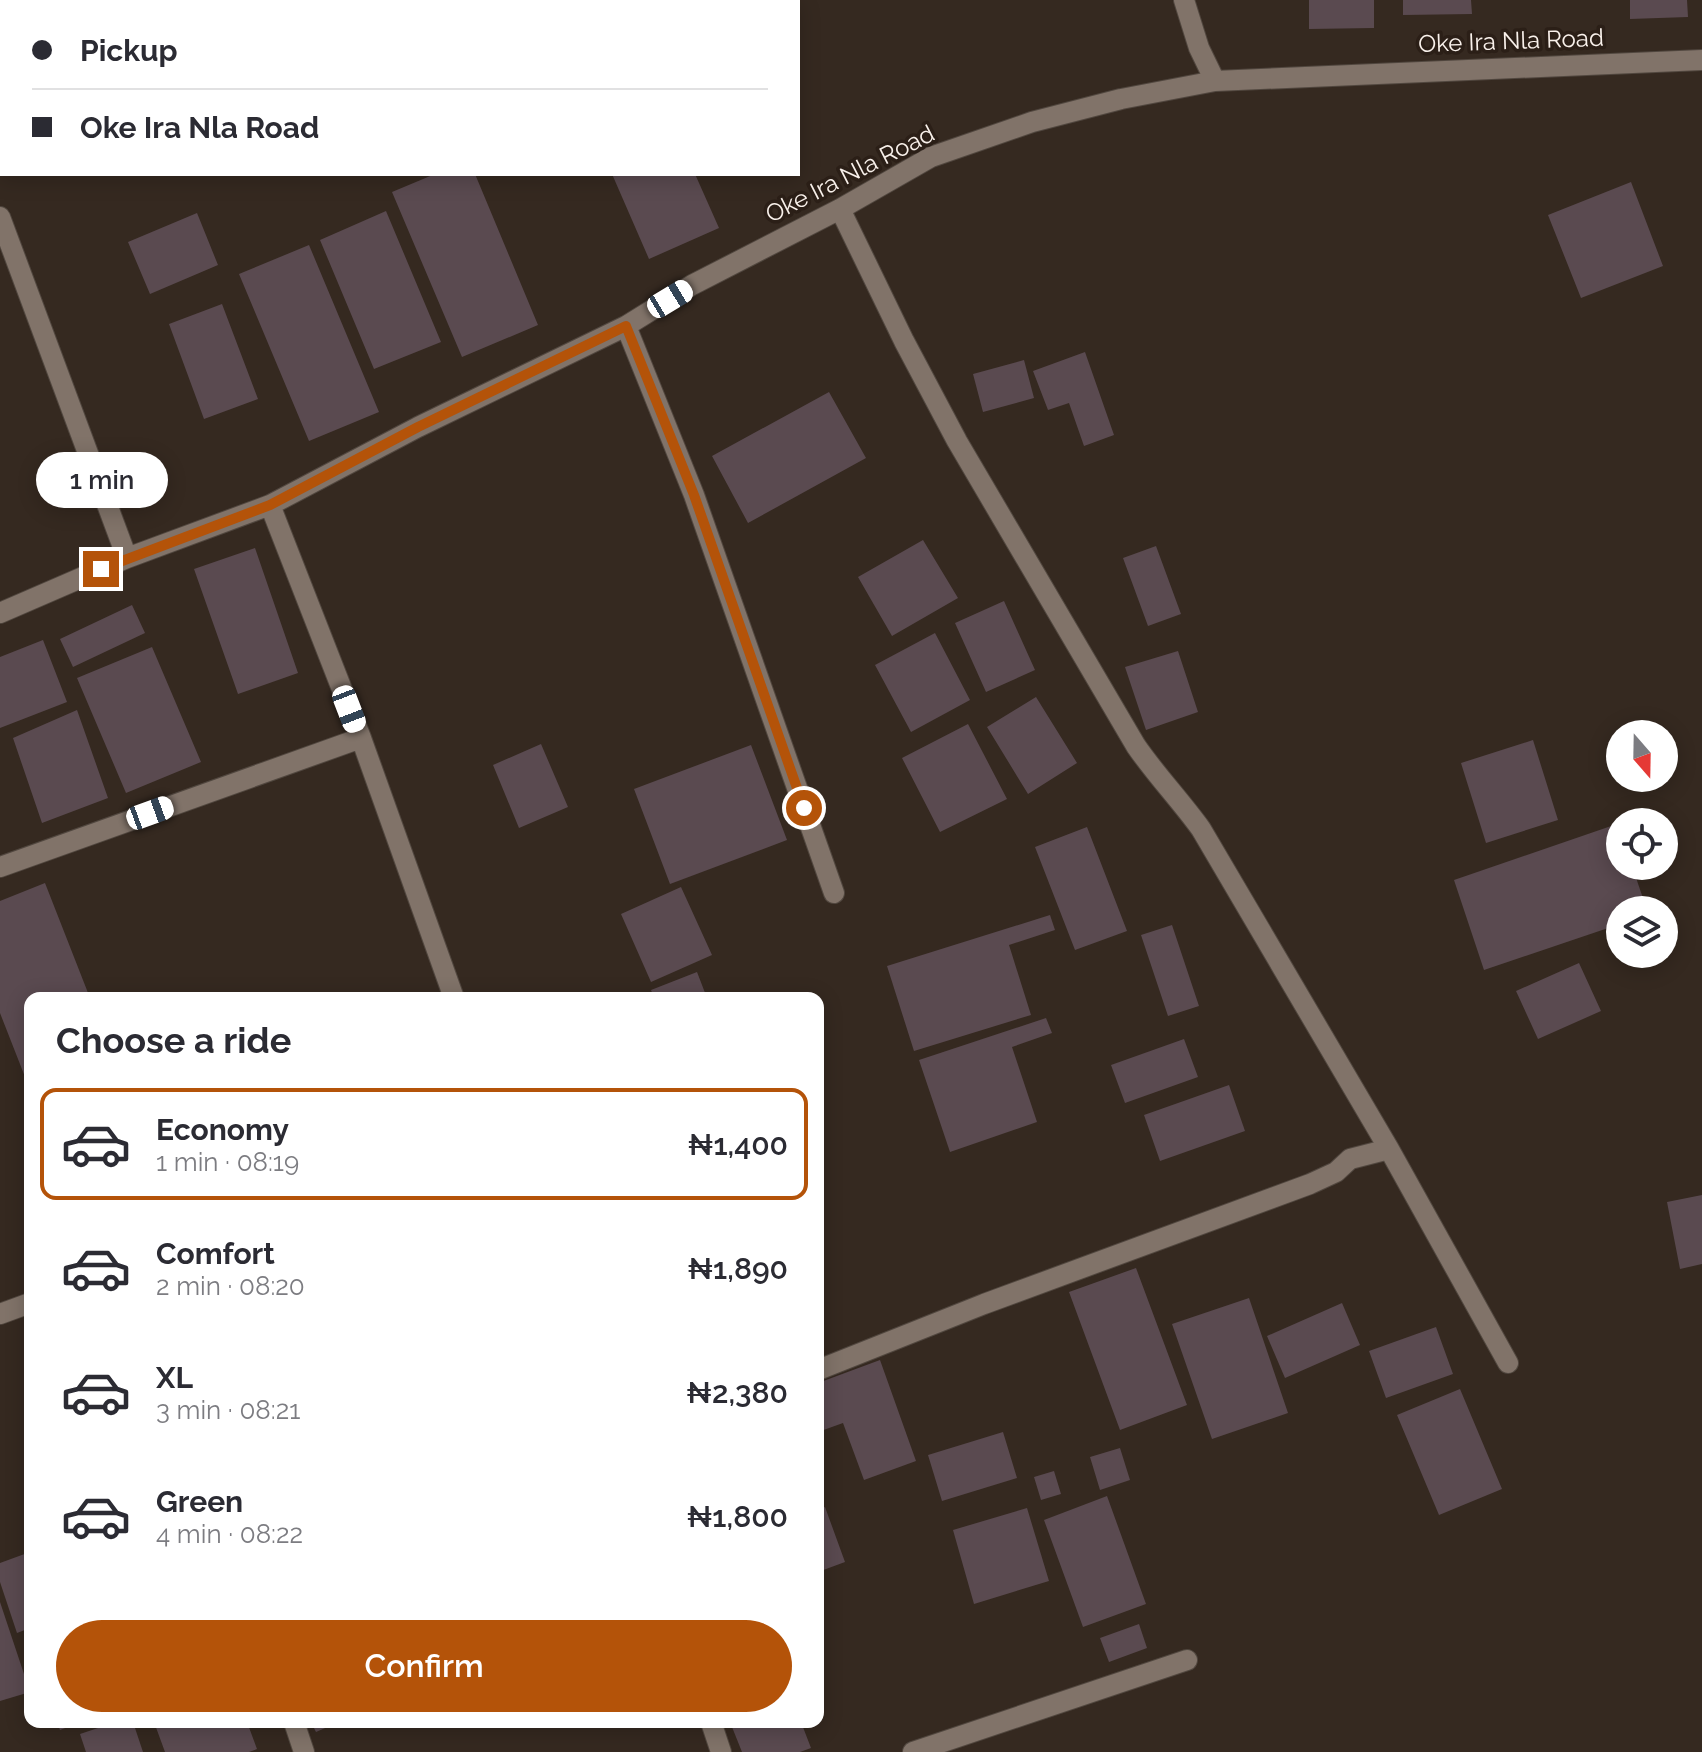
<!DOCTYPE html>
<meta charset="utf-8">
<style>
body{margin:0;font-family:Raleway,sans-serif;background:#f7f7f7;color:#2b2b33;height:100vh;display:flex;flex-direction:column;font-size:30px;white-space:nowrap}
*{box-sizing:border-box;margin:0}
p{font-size:26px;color:#7c7c81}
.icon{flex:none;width:44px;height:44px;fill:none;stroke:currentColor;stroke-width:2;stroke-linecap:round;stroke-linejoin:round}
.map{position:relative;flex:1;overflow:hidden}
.sheet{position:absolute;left:24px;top:992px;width:800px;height:736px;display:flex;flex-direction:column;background:#fff;border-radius:16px;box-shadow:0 4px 20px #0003}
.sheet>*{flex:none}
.banner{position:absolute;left:0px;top:0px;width:800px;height:176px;box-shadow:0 4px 20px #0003;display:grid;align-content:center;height:176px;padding:0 32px;background:#fff}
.needle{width:52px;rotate:160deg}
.fabs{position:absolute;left:1606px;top:720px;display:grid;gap:16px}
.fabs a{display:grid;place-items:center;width:72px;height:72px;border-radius:50%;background:#fff;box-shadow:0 4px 20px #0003;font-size:40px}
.end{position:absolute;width:36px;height:36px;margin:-18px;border:10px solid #b45309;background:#fff;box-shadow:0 0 0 4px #fff}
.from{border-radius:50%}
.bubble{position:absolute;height:56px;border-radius:28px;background:#fff;box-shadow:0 4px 20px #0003;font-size:26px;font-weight:600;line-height:56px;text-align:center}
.car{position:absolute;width:24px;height:48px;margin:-24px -12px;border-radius:10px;box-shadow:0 0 6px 2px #0007;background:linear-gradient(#fff 24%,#345 0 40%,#fff 0 76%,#345 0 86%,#fff 0)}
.banner b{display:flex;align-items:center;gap:28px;height:76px;font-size:30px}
.banner b+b{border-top:2px solid #e1e1e2}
.banner i{width:20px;height:20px;background:#2b2b33}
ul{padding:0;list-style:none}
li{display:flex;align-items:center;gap:24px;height:112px;margin:0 16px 12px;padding:0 16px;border:4px solid transparent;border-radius:16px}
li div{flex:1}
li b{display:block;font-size:30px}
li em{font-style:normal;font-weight:600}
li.selected{border-color:#b45309}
li>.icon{width:72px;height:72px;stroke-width:1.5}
h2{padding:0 32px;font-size:36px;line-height:96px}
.primary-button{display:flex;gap:16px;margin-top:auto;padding:16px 32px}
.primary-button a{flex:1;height:92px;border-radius:48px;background:#b45309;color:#fff;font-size:32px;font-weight:600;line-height:92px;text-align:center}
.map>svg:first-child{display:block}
.building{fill:#5a4a50}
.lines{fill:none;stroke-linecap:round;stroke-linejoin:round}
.minor-casing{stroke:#51473f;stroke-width:22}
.minor{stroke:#817369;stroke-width:20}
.route{stroke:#b45309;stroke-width:10}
.labels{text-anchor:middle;stroke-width:7;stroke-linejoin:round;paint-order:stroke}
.street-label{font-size:24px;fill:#f9f1eb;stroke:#2b1f17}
</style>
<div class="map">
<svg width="1702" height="1752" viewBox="0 0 1702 1752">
<rect width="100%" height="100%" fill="#352920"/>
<path class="building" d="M1309,0h65v28l-65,1z
M1403,0h68l1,14 -69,1z
M1630,0h57l1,17 -58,2z
M435,174h40l63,151 -76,32 -70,-165z
M612,174h83l24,54 -70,31z
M1631,182l32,84 -82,32 -33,-83z
M386,211l55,131 -67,27 -54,-129z
M197,213l21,52 -68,29 -22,-52z
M309,245l70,167 -70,29 -70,-167z
M222,304l36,95 -54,20 -35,-95z
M1085,352l29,83 -30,11 -15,-43 -21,7 -15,-39z
M1024,360l10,38 -51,14 -10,-38z
M829,392l37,66 -118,65 -36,-67z
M923,540l35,58 -66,38 -34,-59z
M1156,546l25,68 -33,12 -25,-68z
M255,548l43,125 -60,21 -44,-125z
M1004,601l31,69 -49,22 -31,-69z
M132,605l13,28 -72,34 -13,-28z
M935,633l35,67 -59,32 -36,-67z
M43,640l24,62 -67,26v-71z
M152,647l49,115 -75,31 -49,-115z
M1178,651l20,61 -52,18 -21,-63z
M1036,697l41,66 -49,31 -41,-67z
M77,710l31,88 -66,25 -29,-85z
M968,724l39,75 -67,33 -38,-74z
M1533,740l25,80 -72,23 -25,-80z
M541,744l27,63 -49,21 -26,-63z
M751,745l36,95 -117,44 -36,-95z
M1617,824l3,8v34h12l15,44h-27v14l-136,46 -30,-90z
M1087,827l40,104 -52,19 -40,-103z
M45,883l45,115h-60v83l-3,1 -27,-69v-112z
M681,887l31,68 -61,27 -30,-68z
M1050,915l5,15 -46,15 22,70 -117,36 -27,-85z
M1172,925l27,81 -31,10 -27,-81z
M1579,963l22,48 -63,28 -22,-48z
M697,972l10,26h-53l-3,-8z
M1046,1018l6,15 -40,14 25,75 -87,30 -31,-92z
M1184,1039l14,38 -73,26 -14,-38z
M1229,1085l16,46 -85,30 -16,-46z
M1702,1195v69l-22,5 -13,-67z
M1136,1268l51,137 -67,25 -51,-138z
M1249,1298l39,115 -76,26 -40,-115z
M1342,1303l18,42 -75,33 -18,-42z
M1436,1327l17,47 -67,24 -17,-47z
M880,1360l36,101 -52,19 -21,-57 -25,9v-49z
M1460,1389l42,100 -63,26 -42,-100z
M1003,1432l14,46 -75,23 -14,-46z
M1120,1448l10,32 -30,10 -10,-33z
M1054,1471l7,23 -20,6 -7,-23z
M1107,1496l39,108 -63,23 -39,-107z
M825,1507l20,55 -27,10v-62z
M1027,1508l22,73 -75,23 -21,-74z
M30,1552v76l-13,5 -17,-51v-19z
M0,1602l30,90 -30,9z
M1139,1624l8,24 -38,14 -9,-24z
M57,1722h24l-21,8z
M116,1722h17l10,30h-57l-6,-18z
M154,1722h93l10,27 -8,3h-84z
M311,1722h28l-23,10z
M730,1722h71l10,26 -11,4h-58z"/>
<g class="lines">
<g class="minor-casing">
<path id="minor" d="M1184,0l15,48 16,33
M298,2l4,-2
M0,141l2,-1
M840,209l64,132 53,100 179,305c20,29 44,54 65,83l188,320
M0,217l127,341
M626,326l68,169 140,398
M270,505l91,233 93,260
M0,613l127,-55 143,-53 148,-78 208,-101 66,-41 148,-76 91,-52 101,-35 89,-23 94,-18 487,-21
M0,867l361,-129
M0,1314l30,-11
M818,1370l166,-66 326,-120 26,-12 14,-13 39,-10 119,214
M294,1722l10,30
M711,1722l10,30
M913,1752l274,-92"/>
</g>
<use href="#minor" class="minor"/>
</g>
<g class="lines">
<path class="route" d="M101,569l169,-64 148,-78 208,-101 68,169 110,313"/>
</g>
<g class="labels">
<g class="street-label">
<text transform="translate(1511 41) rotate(-2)" y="8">Oke Ira Nla Road</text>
<text transform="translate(850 174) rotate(-27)" y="8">Oke Ira Nla Road</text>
</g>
</g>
</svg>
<div class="fabs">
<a><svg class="needle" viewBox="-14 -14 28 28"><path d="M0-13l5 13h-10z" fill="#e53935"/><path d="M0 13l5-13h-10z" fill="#7c7c81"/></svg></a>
<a><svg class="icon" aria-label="locate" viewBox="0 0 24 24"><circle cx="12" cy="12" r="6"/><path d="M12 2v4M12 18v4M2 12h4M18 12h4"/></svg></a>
<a><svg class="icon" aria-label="layers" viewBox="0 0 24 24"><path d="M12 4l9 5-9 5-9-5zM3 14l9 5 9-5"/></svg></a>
</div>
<i class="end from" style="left:804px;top:808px"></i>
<i class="end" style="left:101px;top:569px"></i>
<div class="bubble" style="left:36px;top:452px;width:132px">1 min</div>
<i class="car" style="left:670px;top:299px;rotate:59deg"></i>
<i class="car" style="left:349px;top:709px;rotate:159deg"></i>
<i class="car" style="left:150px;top:813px;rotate:70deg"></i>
<div class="banner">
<b><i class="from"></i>Pickup</b>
<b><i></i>Oke Ira Nla Road</b>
</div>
<section class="sheet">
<h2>Choose a ride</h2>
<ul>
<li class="selected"><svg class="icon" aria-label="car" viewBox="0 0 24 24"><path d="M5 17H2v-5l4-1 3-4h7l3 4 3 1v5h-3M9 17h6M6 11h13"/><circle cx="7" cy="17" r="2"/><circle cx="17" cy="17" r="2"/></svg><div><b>Economy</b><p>1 min · 08:19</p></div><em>₦1,400</em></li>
<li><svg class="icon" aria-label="car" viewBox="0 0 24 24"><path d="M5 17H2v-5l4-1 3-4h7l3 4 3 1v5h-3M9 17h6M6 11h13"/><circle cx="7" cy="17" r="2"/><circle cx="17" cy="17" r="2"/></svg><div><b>Comfort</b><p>2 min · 08:20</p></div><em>₦1,890</em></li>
<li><svg class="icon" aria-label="car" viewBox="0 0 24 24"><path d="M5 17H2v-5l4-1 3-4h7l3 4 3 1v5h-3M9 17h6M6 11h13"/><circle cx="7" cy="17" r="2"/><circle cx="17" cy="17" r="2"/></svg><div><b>XL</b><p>3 min · 08:21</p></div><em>₦2,380</em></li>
<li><svg class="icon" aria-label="car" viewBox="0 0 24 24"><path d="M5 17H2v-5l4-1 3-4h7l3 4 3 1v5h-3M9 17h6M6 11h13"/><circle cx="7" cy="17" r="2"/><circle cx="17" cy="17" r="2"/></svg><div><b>Green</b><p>4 min · 08:22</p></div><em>₦1,800</em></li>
</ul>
<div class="primary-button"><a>Confirm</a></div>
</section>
</div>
